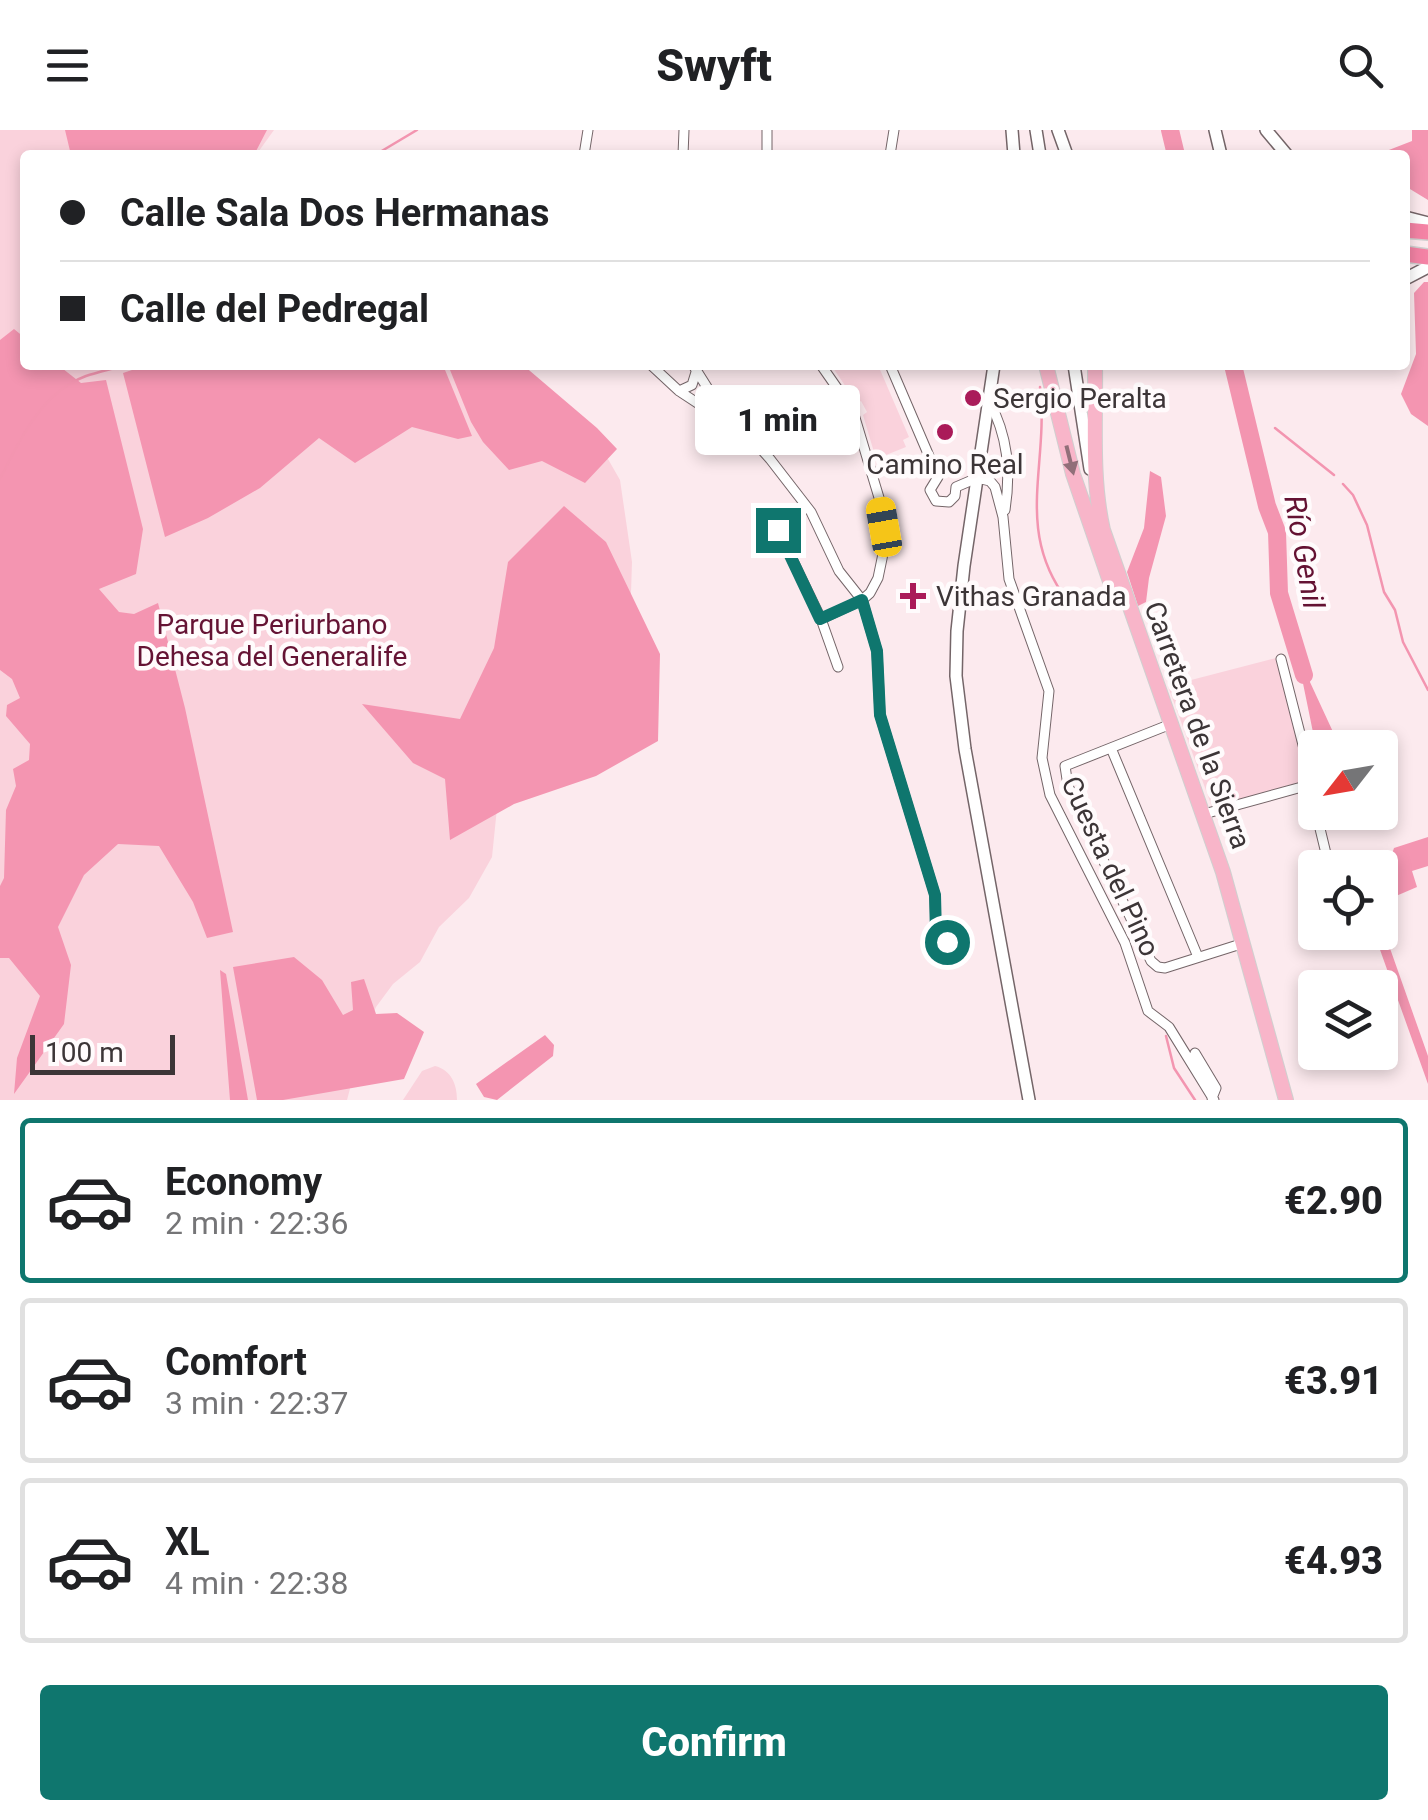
<!DOCTYPE html>
<meta charset="utf-8">
<style>
body{margin:0;font-family:Roboto,sans-serif;background:#f2f2f2;color:#202124;height:100vh;display:flex;flex-direction:column;font-size:38px;white-space:nowrap}
*{box-sizing:border-box;margin:0}
p{font-size:32px;color:#757577}
.icon{flex:none;width:55px;height:55px;fill:none;stroke:currentColor;stroke-width:2;stroke-linecap:round;stroke-linejoin:round}
.map{position:relative;height:970px;overflow:hidden}
.panel{display:flex;flex-direction:column;background:#fff;flex:1}
.panel>*{flex:none}
.guide{position:absolute;left:20px;top:20px;width:1390px;height:220px;border-radius:10px;box-shadow:0 5px 15px #0003;display:grid;align-content:center;height:220px;padding:0 40px;background:#fff}
.needle{width:65px;rotate:239deg}
.buttons{position:absolute;left:1298px;top:600px;display:grid;gap:20px}
.buttons a{display:grid;place-items:center;width:100px;height:100px;border-radius:10px;background:#fff;box-shadow:0 5px 15px #0003;font-size:50px}
.scale{position:absolute;left:30px;bottom:25px;width:145px;box-sizing:border-box;padding-left:10px;border:5px solid #3c3537;border-top:0;font-size:28px;line-height:35px;white-space:nowrap;color:#3c3537;-webkit-text-stroke:8px #fffbfc;paint-order:stroke}
.end{position:absolute;width:45px;height:45px;margin:-22px;border:12px solid #0f766e;background:#fff;box-shadow:0 0 0 5px #fff}
.from{border-radius:50%}
.bubble{position:absolute;height:70px;border-radius:10px;background:#fff;box-shadow:0 5px 15px #0003;font-size:32px;font-weight:800;line-height:70px;text-align:center}
.car{position:absolute;width:30px;height:60px;margin:-30px -15px;border-radius:12px;box-shadow:0 0 8px 2px #0007;background:linear-gradient(#f5c518 24%,#345 0 40%,#f5c518 0 76%,#345 0 86%,#f5c518 0)}
.guide b{display:flex;align-items:center;gap:35px;height:95px;font-size:38px}
.guide b+b{border-top:2px solid #e0e0e0}
.guide i{width:25px;height:25px;background:#202124}
ul{padding:18px 0 0;list-style:none}
li{display:flex;align-items:center;gap:30px;height:165px;margin:0 20px 15px;padding:0 20px;border:5px solid #e0e0e0;border-radius:10px}
li div{flex:1}
li b{display:block;font-size:38px}
li em{font-style:normal;font-weight:800}
li.selected{border-color:#0f766e}
li>.icon{width:90px;height:90px;stroke-width:1.5}
.cta{display:flex;gap:20px;margin-top:auto;padding:20px 40px}
.cta a{flex:1;height:115px;border-radius:10px;background:#0f766e;color:#fff;font-size:40px;font-weight:800;line-height:115px;text-align:center}
header{display:flex;justify-content:space-between;align-items:center;height:130px;padding:0 40px;background:#fff;font-size:45px;font-weight:800}
.map>svg:first-child{display:block}
.green{fill:#fad2dc}
.forest{fill:#f495b1}
.water{fill:#f395b0}
.lines{fill:none;stroke-linecap:round;stroke-linejoin:round}
.stream{stroke:#f395b0;stroke-width:2.5}
.river{stroke:#f395b0;stroke-width:18}
.street-casing{stroke:#746568;stroke-width:11}
.secondary-casing{stroke:#746568;stroke-width:14}
.primary-casing{stroke:#d0cfcf;stroke-width:16}
.highway-casing{stroke:#d0cfcf;stroke-width:18}
.street{stroke:#fff;stroke-width:9}
.secondary{stroke:#fff;stroke-width:11}
.primary{stroke:#f8b5c9;stroke-width:14}
.highway{stroke:#f483a5;stroke-width:15}
.oneway{fill:#916f79}
.route{stroke:#0f766e;stroke-width:12}
.poi-dot{fill:#aa1b59;stroke:#fffbfc;stroke-width:4}
.labels{text-anchor:middle;stroke-width:9;stroke-linejoin:round;paint-order:stroke}
.poi-label{font-size:28px;fill:#3c3537;stroke:#fffbfc;text-anchor:start}
.park-label{font-size:28px;fill:#651334;stroke:#fffbfc}
.street-label{font-size:28px;fill:#3c3537;stroke:#fffbfc}
.water-label{font-size:30px;font-style:italic;fill:#641233;stroke:#fffbfc}
</style>
<header><svg class="icon" aria-label="menu" viewBox="0 0 24 24"><path d="M4 6h16M4 12h16M4 18h16"/></svg>Swyft<svg class="icon" aria-label="search" viewBox="0 0 24 24"><circle cx="10" cy="10" r="6"/><path d="M15 15l6 6"/></svg></header>
<div class="map">
<svg width="1428" height="970" viewBox="0 0 1428 970">
<rect width="100%" height="100%" fill="#fceaee"/>
<path class="green" d="M0,0h274l-18,25h-231v210h493l86,87 16,28 12,82 -2,62 -133,184 -5,49 -23,41 -30,29 -19,35 -27,22 -17,23 -12,28 -17,65h-347z
M831,235h47l31,72 -6,3 3,7 -30,12 -13,-44 4,-3 -6,-11 -4,2z
M1276,528l31,122 -95,27 -44,-121z
M435,936c16,4 22,18 22,34h-54l19,-29z"/>
<path class="forest" d="M65,0h202l-13,25h-183z
M1412,0h16v70l-23,-14v-31h-29l36,-14z
M1424,152h4v144l-17,-12 -10,-20 15,-40 -2,-61z
M14,199l11,9v27h33l23,18 25,-3 37,149 -7,45 -37,15 20,23 15,2 24,-11 27,105 48,224 -26,6 -14,-36 -34,-56 -41,-2 -34,31 -26,52 13,38 -7,59 -50,70 3,-36 23,-62 -31,-38h-9v-72l4,-8 2,-68 10,-24 -3,-17 16,-9 1,-16 -24,-28 1,-11 13,-7 -8,-19 -12,-9v-330z
M147,235h296l29,71 -14,3 -46,-12 -57,36 -36,-25 -59,50 -52,30 -43,19 -42,-164z
M448,235h75l74,63 20,21 -32,34 -43,-22 -33,9 -26,-28 -12,-20z
M1150,341l11,6 5,39 -17,62 -3,24 -8,4 -11,-34 17,-44z
M564,376l42,36 54,112 -2,87 -62,35 -82,28 -64,36 -5,-61 -32,-16 -51,-59 98,15 34,-71 14,-86z
M1428,707v29l-16,5 5,16 -21,9 -9,-27 7,-21z
M294,827l28,23 21,35 10,-5 -2,-28 13,-3 12,35 21,-1 27,19 -20,47 -121,21h-26l-24,-133z
M220,840l6,4 22,126h-18z
M545,905l9,10 -1,11 -56,44 -13,-3 -8,-13z"/>
<path class="water" d="M1297,524l43,93h-24z
M1380,790l48,136v28l-54,-151 6,-1z"/>
<g class="lines">
<path class="stream" d="M375,25l42,-25
M1040,257c9,76 -24,138 22,206
M1275,298l59,47
M0,349c20,-40 41,-86 86,-103 12,-4 26,-7 39,-11
M1343,354l10,11 14,30 17,67 11,18 8,32 25,48
M1166,906l8,32 21,32"/>
<path class="river" d="M1170,0l6,25
M1233,235l34,141 10,26 2,61 25,82"/>
<g class="street-casing">
<path id="street" d="M767,0v25
M584,25l4,-25
M683,25l1,-25
M890,25l4,-25
M651,235l28,26 73,48 18,20 41,53 28,59 23,29 15,51 3,64 55,180 1,38
M693,235l34,54
M890,235l48,112
M679,261l13,-6 4,-13
M989,271c19,35 22,70 16,109
M938,347l-8,13 6,11 13,1 6,-6 1,-9
M956,357l21,-9 13,3 5,6 8,30 6,62 40,112 -7,67 8,37 75,148 23,68 21,16 45,73
M778,400l43,89 17,48
M821,489l41,-19 8,-7 8,-15 6,-29 -4,-48 -27,-90 -32,-46
M1281,529l32,125 -4,1 6,23
M1171,594l-106,42 3,20 83,175 7,6 7,1 79,-25
M1111,618l87,209
M1316,682l13,54
M1204,684l105,-29
M927 813a10 10 0 1 1 20 0a10 10 0 1 1-20 0Z
M1195,923l21,35 -4,10"/>
</g>
<g class="secondary-casing">
<path id="secondary" d="M1012,0l2,25
M1036,0l4,25
M1058,0l9,25
M1215,0l6,25
M1266,0l21,25
M1405,87l23,6
M1405,149l23,-12
M994,235l-30,201 -7,65 -1,45 9,73 64,351
M1074,235l16,104"/>
</g>
<g class="primary-casing">
<path id="primary" d="M1046,235l27,109 43,125
M1095,235c1,55 -4,112 8,165l120,342 63,228"/>
</g>
<g class="highway-casing">
<path id="highway" d="M1405,100l23,2
M1405,124l23,3"/>
</g>
<use href="#street" class="street"/>
<use href="#secondary" class="secondary"/>
<use href="#primary" class="primary"/>
<use href="#highway" class="highway"/>
</g>
<defs><path id="oneway-solid" d="M-6-.8H1V-3.2L6.5 0L1 3.2V.8H-6Z" transform="scale(2.5)"/></defs>
<use class="oneway" href="#oneway-solid" transform="translate(1070 330) rotate(76)"/>
<g class="lines">
<path class="route" d="M778,400l42,89 42,-19 15,51 3,64 55,180 1,39 7,1 4,7"/>
</g>
<g class="poi-dot">
<circle cx="973" cy="268" r="10"/>
<circle cx="945" cy="302" r="10"/>
<path d="M908 451h10v10h10v10h-10v10h-10v-10h-10v-10h10z"/>
</g>
<g class="labels">
<g class="poi-label">
<text x="993" y="278">Sergio Peralta</text>
<text x="945" y="344" text-anchor="middle">Camino Real</text>
<text x="936" y="476">Vithas Granada</text>
</g>
<g class="park-label">
<text x="272" y="504">Parque Periurbano<tspan x="272" dy="32">Dehesa del Generalife</tspan></text>
</g>
<g class="street-label">
<text transform="translate(1198 595) rotate(70)" y="10">Carretera de la Sierra</text>
<text transform="translate(1111 736) rotate(65)" y="10">Cuesta del Pino</text>
</g>
<g class="water-label">
<text transform="translate(1304 422) rotate(80)" y="10">Río Genil</text>
</g>
</g>
</svg>
<div class="buttons">
<a><svg class="needle" viewBox="-14 -14 28 28"><path d="M0-13l5 13h-10z" fill="#e53935"/><path d="M0 13l5-13h-10z" fill="#757577"/></svg></a>
<a><svg class="icon" aria-label="locate" viewBox="0 0 24 24"><circle cx="12" cy="12" r="6"/><path d="M12 2v4M12 18v4M2 12h4M18 12h4"/></svg></a>
<a><svg class="icon" aria-label="layers" viewBox="0 0 24 24"><path d="M12 4l9 5-9 5-9-5zM3 14l9 5 9-5"/></svg></a>
</div>
<div class="scale">100 m</div>
<i class="end from" style="left:947px;top:812px"></i>
<i class="end" style="left:778px;top:400px"></i>
<div class="bubble" style="left:695px;top:255px;width:165px">1 min</div>
<i class="car" style="left:884px;top:397px;rotate:350deg"></i>
<div class="guide">
<b><i class="from"></i>Calle Sala Dos Hermanas</b>
<b><i></i>Calle del Pedregal</b>
</div>
</div>
<section class="panel">
<ul>
<li class="selected"><svg class="icon" aria-label="car" viewBox="0 0 24 24"><path d="M5 17H2v-5l4-1 3-4h7l3 4 3 1v5h-3M9 17h6M6 11h13"/><circle cx="7" cy="17" r="2"/><circle cx="17" cy="17" r="2"/></svg><div><b>Economy</b><p>2 min · 22:36</p></div><em>€2.90</em></li>
<li><svg class="icon" aria-label="car" viewBox="0 0 24 24"><path d="M5 17H2v-5l4-1 3-4h7l3 4 3 1v5h-3M9 17h6M6 11h13"/><circle cx="7" cy="17" r="2"/><circle cx="17" cy="17" r="2"/></svg><div><b>Comfort</b><p>3 min · 22:37</p></div><em>€3.91</em></li>
<li><svg class="icon" aria-label="car" viewBox="0 0 24 24"><path d="M5 17H2v-5l4-1 3-4h7l3 4 3 1v5h-3M9 17h6M6 11h13"/><circle cx="7" cy="17" r="2"/><circle cx="17" cy="17" r="2"/></svg><div><b>XL</b><p>4 min · 22:38</p></div><em>€4.93</em></li>
</ul>
<div class="cta"><a>Confirm</a></div>
</section>
